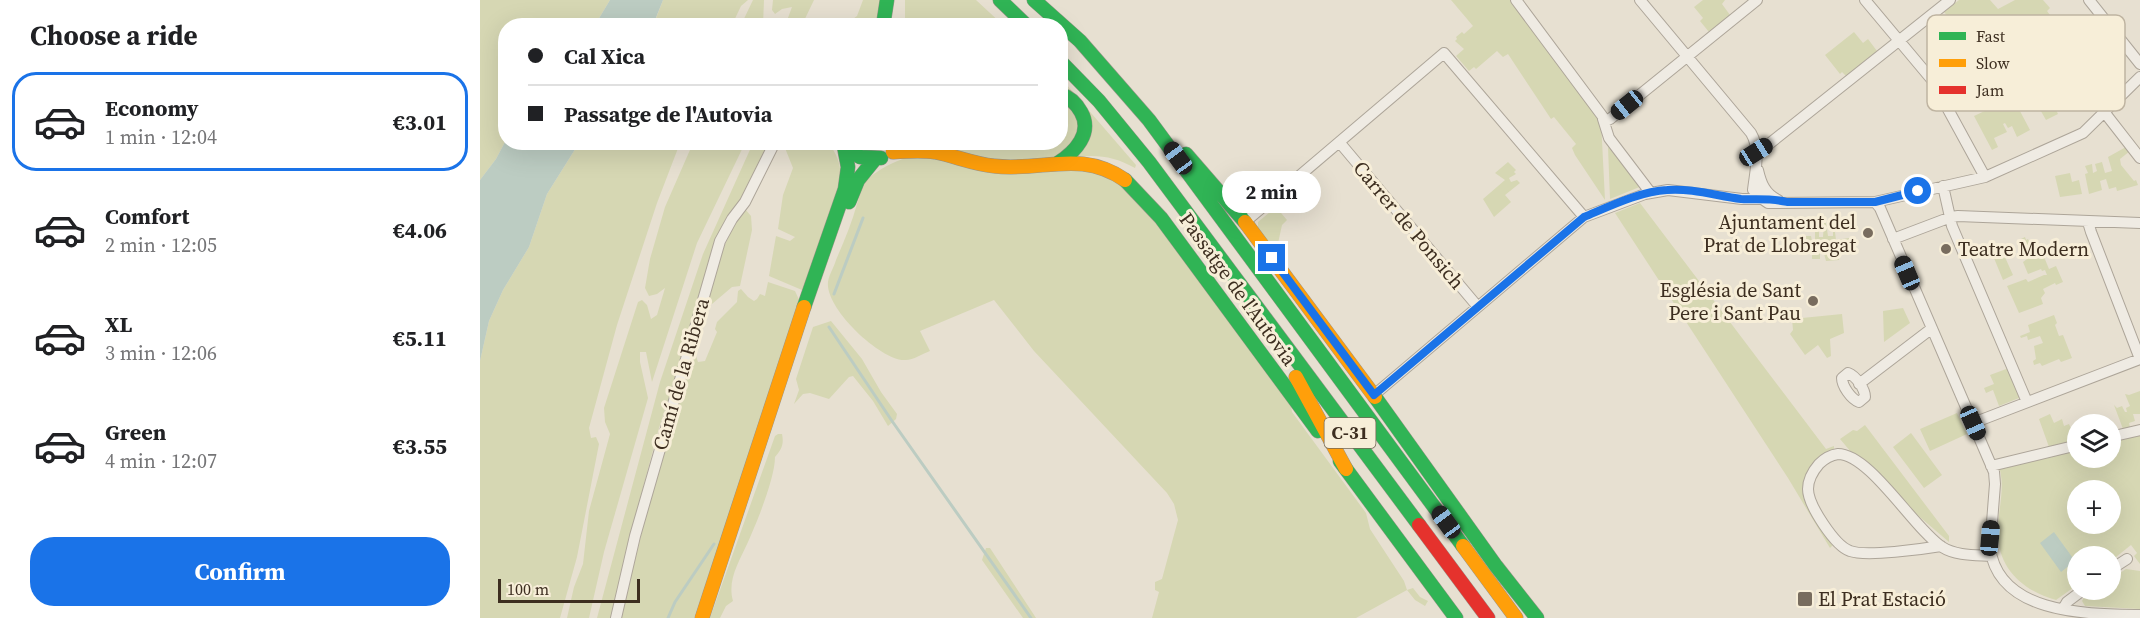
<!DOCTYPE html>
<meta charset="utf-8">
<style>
body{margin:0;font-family:"Source Serif 4",serif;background:#f6f6f6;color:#202124;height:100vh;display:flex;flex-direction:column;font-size:22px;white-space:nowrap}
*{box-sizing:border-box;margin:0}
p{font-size:20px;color:#757577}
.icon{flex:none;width:33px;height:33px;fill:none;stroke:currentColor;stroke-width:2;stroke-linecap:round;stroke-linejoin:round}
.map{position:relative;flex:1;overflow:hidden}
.details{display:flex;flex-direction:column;background:#fff;width:480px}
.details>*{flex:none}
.guide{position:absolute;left:18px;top:18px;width:570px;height:132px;border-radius:24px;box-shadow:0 6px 24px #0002;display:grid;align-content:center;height:132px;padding:0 30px;background:#fff}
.tools{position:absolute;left:1587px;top:414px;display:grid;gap:12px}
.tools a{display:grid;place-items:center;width:54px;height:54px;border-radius:50%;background:#fff;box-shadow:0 6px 24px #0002;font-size:30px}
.scale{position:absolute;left:18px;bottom:15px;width:142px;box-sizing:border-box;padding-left:6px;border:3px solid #3d2e20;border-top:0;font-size:16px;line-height:21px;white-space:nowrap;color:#3d2e20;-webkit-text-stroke:4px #f7eed8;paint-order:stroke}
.end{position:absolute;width:27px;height:27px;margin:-14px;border:8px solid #1a73e8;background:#fff;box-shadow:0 0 0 3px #fff}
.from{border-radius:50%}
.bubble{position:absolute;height:42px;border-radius:21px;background:#fff;box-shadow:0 6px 24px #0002;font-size:20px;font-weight:700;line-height:42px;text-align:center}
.car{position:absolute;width:18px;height:36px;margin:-18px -9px;border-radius:8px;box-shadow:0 0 4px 2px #0007;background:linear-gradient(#222 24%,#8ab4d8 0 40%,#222 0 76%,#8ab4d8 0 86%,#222 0)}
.guide b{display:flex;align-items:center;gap:21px;height:57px;font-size:22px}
.guide b+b{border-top:2px solid #e0e0e0}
.guide i{width:15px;height:15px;background:#202124}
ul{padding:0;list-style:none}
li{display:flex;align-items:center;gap:18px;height:99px;margin:0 12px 9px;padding:0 18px;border:3px solid transparent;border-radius:24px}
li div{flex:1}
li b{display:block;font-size:22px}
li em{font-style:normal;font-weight:700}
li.on{border-color:#1a73e8}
li>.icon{width:54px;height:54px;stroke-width:1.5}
h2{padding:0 30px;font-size:27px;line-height:72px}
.cta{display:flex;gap:12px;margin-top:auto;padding:12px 30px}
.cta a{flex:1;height:69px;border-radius:24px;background:#1a73e8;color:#fff;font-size:24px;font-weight:700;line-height:69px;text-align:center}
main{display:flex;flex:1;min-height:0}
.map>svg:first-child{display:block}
.green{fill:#d6d7b3;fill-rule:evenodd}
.water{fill:#bcccc2}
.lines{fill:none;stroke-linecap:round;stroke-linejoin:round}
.stream{stroke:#bcccc2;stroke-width:3}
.street-casing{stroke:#ada599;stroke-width:12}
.fast-casing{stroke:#9c958a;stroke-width:15}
.slow-casing{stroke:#9c958a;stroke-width:15}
.jam-casing{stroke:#9c958a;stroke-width:15}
.street{stroke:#efebe3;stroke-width:10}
.fast{stroke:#30b455;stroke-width:14}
.slow{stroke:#ff9f0a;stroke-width:14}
.jam{stroke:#e5322d;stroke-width:14}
.route{stroke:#1a73e8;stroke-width:8}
.poi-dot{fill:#786c5e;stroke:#f7eed8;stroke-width:2}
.labels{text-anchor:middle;stroke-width:6;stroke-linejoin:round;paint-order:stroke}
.shield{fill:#f7eed8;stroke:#756857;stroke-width:1.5}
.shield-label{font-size:18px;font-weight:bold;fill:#3d2e20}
.poi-label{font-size:20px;fill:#3d2e20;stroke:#f7eed8;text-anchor:end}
.street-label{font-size:20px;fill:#3d2e20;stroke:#f7eed8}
.key{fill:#f7eed8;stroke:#bfb4a1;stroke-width:1.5}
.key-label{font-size:16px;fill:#3d2e20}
</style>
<main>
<section class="details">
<h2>Choose a ride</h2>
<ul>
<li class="on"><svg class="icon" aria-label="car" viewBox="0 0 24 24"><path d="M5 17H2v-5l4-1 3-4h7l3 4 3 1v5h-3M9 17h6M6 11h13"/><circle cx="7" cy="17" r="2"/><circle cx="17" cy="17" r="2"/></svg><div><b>Economy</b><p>1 min · 12:04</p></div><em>€3.01</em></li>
<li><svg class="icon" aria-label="car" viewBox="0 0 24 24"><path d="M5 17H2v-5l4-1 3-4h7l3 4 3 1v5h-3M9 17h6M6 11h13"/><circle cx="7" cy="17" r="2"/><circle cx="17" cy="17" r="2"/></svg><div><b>Comfort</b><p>2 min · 12:05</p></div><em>€4.06</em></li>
<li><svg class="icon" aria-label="car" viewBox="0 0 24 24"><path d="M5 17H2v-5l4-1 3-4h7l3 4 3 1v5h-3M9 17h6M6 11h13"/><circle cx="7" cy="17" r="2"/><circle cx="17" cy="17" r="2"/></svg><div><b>XL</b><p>3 min · 12:06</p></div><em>€5.11</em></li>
<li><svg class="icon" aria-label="car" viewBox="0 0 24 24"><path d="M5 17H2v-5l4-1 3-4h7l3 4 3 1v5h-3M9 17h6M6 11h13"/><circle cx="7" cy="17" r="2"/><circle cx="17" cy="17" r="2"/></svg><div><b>Green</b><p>4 min · 12:07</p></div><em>€3.55</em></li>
</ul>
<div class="cta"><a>Confirm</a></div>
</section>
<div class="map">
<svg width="1660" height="618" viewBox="0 0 1660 618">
<rect width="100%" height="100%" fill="#e7e0d1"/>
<path class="green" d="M0,0h130l-15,25 -89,1 -1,116 -9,17 -16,21z
M183,0h85l-7,6 -9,19 -79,1z
M273,0h11l-1,25h-22z
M293,0h41l-12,25 -17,1 7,-19 -10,2 -7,5 -3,-4z
M383,0h21l-4,25 -37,1 14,-10z
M425,0h71l27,25h-98z
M971,0h62l88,121 4,79 -30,-45 -3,-7 4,-4 -22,-27 -3,2 -43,-65 -5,3 -6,-6 -21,18 -2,-2 -5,4 -13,-15 8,-7 -9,-8 2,-2 -1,-2 6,-5 2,2 9,-8z
M1223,0h22l-3,4 8,11 -21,17 -9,-11 3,-3 -9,-11z
M1479,0h31l8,9 17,-9h28l7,8 -3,3 8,11 -11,10 8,9 -4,1 19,30 -3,2 1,2 -14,6 -26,-30 -30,14 -10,-18 -8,3 -4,-5 -17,8 -10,-12 14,-12 -16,-18z
M1374,32l9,11 5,-4 9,12 -31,25 -4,-4 -2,2 -15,-19z
M580,77l76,88 -1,3c-19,-11 -37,-14 -59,-11l14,-29 -29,-34z
M1524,81l26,49 -13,7 -5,-11 -4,2 -3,-5 -2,1 4,8 -13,6 4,9 -6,3 -18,-34 17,-8h-4l-6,-16z
M1565,85l13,29 -12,6 -12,-21 3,-2 -2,-4 3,-1 -2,-3z
M581,96l20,20 -6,29 -21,13 -47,6 -99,-18 3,-4h149z
M99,143h101l-23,60 -40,122 -28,103 2,10 5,-1 3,7 -22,113 -17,61h-80v-257l9,-40 14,-31 26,-43 18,-53z
M213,143h52l-48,100 -45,139 -6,-30h-6v10l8,36 -44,154 -15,66h-22l7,-31 9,-23 6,-53 21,-77 -5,-12 -1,-14 34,-106 4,-2 5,5 4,14 6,-4 8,-27 -8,6 -8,2 -4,-8 5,-29 15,-52z
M273,143h18l-26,55 -13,14 -39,111 -34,105 -29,108 -19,82h-14l63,-236 43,-128z
M303,143h45c11,13 14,25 12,43l-33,102 -5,2 -33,-14 7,-40 14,5 5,-4 -17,-8 5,-34 10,-27z
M1128,147l9,8 25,31 -32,13z
M1646,147l4,4 -10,8 1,6 13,16 2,-1 2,5 -21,6 -1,-4 -7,2 -3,-10 -6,2 2,9 -13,4 -4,-20 3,-1 -3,-7 7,-2 1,9 4,-2 -2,-7 7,-2 3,11 7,-2 -4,-14z
M428,157l163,11 34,5 30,20 156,213 1,6 74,101 4,16 34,52 3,9 6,-2 7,9 8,4 -3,5 -10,-6 -8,-10 -51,28h-204l7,-26 -4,-2v-8l7,-3 16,-59 -4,-16 -7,-11 -133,-142 -40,-51 -74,31 10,20c-8,3 -18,10 -26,9 -25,-1 -79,-52 -76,-78 1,-7 6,-15 8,-22 8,-19 16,-37 21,-56 3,-9 4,-18 11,-25 12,-11 26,-17 40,-22z
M1028,162l8,8 -2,2 2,2 -7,4 2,4 6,-2 3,3 -15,12 6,7 -17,15 -11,-18 22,-19 -10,-7z
M1590,173l2,9 7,-2 3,14 -22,3 -5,-21z
M1160,203l186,246 8,-3v3c-8,6 -20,13 -25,21 -19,27 10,54 25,74l-4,4 -42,-70 -173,-265z
M796,207l11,13 -5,5 -7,32 -17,-24v-11z
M265,209l6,7 1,14 -12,56 -8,1 -20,17 -4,-3c9,-33 16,-65 37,-92z
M1344,223h2l2,13h5v-4h2l1,8 13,-2 1,4 -3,1v3l-10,2 2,12 -13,1 -3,-11h-3v9h-8v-8l-8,-1v-14h7l1,5h3v-9l4,-1v6h4z
M1545,237l1,3 2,-1 7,16 7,-3 7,17 7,-3 7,16 -7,3 -1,-2 -12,6 2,4 -4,5 2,6 -24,9 -12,-27 19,-7 2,3 16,-7h3l-2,-5 -3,1 -1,-2 -13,5 -5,-12 4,-3 -8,-19z
M1509,246h11l13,29 -10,5z
M288,282l27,9 6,13 -107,314h-73l27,-111 57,-192 -9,41 2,6 7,-1 12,-29 -2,-3 2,-7 20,-20 1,-11 3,-2 7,8 6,4 3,-2 3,-5 5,2z
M1423,308l7,15 -26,19 -1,-31z
M1362,314l2,19 -14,6 1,17 -4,2 -9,-13 -13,10 -15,-21 3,-4 -1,-11z
M1574,315l3,8 -2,2 4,11 4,-1 9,23 -11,4 -2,-3 -17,7 -2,-3 -6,2 -1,-4 3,-2 -2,-13 9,-3 -3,-7 -12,4 -1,-4 -6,2 -1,-2 10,-4 -2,-7z
M351,321l31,38 19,33 16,22 -1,5 -8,7 -15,-25 -20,-25 -4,1 -20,22 -19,-6 -7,1 -9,10 5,-14 -3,-11 17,-52z
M1529,368l11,26 -1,4 -20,8 -6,-16 -7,3 -2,-5 10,-4 -4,-9z
M1660,391v23h-7l2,7 -6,2 1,4 -7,2 -9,-24 3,3 5,-2 3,6h2l-1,-4 4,-2 -5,-12 4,1z
M1477,413l10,21 -37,17 -10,-22z
M1570,414l4,9 8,-4 2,7 5,-2 7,16 -27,7 -10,-28z
M1385,425l84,111v6l-48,-41 -32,-36 -18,-13 -11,-13 13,-9 4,1z
M1660,427v137l-6,-8 3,-3 -6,-8 -20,16 -1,-5h-32l-1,29 -21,15c-33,-9 -59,-32 -58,-69 0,-24 9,-47 -1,-70l80,-19 1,16h32l1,-24zM1598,490h32v34h-32z
M1431,433l31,42 -18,13 -31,-41z
M298,434h4c2,10 0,15 -7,23 0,21 -18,65 -27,85 -9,20 -21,38 -15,59l-7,5 -6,12h-10l65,-182z
M506,548h4l46,70h-13l-41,-58z
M1646,569l14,2v38l-55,-3 -3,-5c6,-12 17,-11 28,-11l1,-11z"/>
<path class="water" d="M130,0h53l-10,25h-58z
M25,142l74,1 -32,51 -18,53 -26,43 -14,31 -9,40v-181l16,-21z
M1574,532l21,29 -14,11 -21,-29z"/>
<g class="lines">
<path class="stream" d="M354,294l29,-76
M349,327l63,94 139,197
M188,618l7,-16 39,-58"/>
<g class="street-casing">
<path id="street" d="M1036,0l90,121 4,-2 147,-119
M1160,0l111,133c10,17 4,39 2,57
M1385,0l67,80 53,97
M1609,0l51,64
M1625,113l35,45
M1123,119l6,19 41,54
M860,143l138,164
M1276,152l13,-8 181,-144
M1278,170c3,13 7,24 20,30
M1274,183l4,13 10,7 107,-1 110,-25 98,-44 57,-56
M1463,186l9,40 75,176
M1395,202l5,6 114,264 1,12 -5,64c9,67 98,66 150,67
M765,222l199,-169 140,164
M1608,222l3,10 49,127
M1413,239l58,-22 7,-1 182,7
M1368,373c8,3 17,16 17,24l-6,5c-8,-3 -17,-16 -17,-24z
M1379,384l72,-55
M894,395l210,-178 61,-23 23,-4 74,9h33
M1493,423l167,-64
M1630,437l30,-7
M1511,466l87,-21
M1461,546c-18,3 -75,11 -91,5 -15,-5 -42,-46 -42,-62 0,-9 5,-18 11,-25 5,-5 12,-9 19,-10 32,0 76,75 104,93 14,9 34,8 49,9
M1630,570l17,-11
M1583,609l4,-7 16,-12
M136,618l19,-82 85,-295 12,-22 13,-17 30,-60"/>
</g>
<g class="fast-casing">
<path id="fast" d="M520,0l27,26
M554,0l46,41 69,79 314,426
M403,26l4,-26
M580,61l39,40 50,61 270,363
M362,144l18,13 21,1
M706,154l59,68
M578,163c17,-11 35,-30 23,-51 -5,-9 -11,-15 -21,-18
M645,180l36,38 157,213
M369,202l9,-22 17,-21
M324,307l41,-118 3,-22 -4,-21
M895,397l121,169 41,52
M860,461l116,157"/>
</g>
<g class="slow-casing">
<path id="slow" d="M413,152c14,-1 28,-2 42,0 20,4 39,12 59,14 48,6 86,-17 131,14
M765,222l130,175
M816,377l50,92
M983,546l53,72
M222,618l102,-311"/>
</g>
<g class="jam-casing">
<path id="jam" d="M939,525l69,93"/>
</g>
<use href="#street" class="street"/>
<use href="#fast" class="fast"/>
<use href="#slow" class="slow"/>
<use href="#jam" class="jam"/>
</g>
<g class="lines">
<path class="route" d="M792,258l102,137 210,-178c24,-10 57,-26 83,-27 25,-2 50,6 74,9 16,1 31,-1 46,3h88l43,-11"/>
</g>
<g class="poi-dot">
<circle cx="1388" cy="233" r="6"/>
<circle cx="1466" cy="249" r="6"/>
<circle cx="1333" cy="301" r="6"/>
<rect x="1317" y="591" width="16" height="16" rx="3"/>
</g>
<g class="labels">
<rect class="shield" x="844.5" y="418" width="51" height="30" rx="4.5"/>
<g class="shield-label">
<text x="870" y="439">C-31</text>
</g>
<g class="poi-label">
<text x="1376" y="229">Ajuntament del<tspan x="1376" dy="23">Prat de Llobregat</tspan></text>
<text x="1478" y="256" text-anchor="start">Teatre Modern</text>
<text x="1321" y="297">Església de Sant<tspan x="1321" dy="23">Pere i Sant Pau</tspan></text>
<text x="1338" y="606" text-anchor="start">El Prat Estació</text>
</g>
<g class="street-label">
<text transform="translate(929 225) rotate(50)" y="7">Carrer de Ponsich</text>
<text transform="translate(758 289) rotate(54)" y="7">Passatge de l'Autovia</text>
<text transform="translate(201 374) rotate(-74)" y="7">Camí de la Ribera</text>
</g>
</g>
<rect x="1447" y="15" width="198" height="96" rx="9" class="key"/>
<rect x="1459" y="32" width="27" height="8" fill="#30b455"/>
<rect x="1459" y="59" width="27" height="8" fill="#ff9f0a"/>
<rect x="1459" y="86" width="27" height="8" fill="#e5322d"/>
<g class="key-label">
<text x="1496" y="42">Fast</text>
<text x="1496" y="69">Slow</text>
<text x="1496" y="96">Jam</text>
</g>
</svg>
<div class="tools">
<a><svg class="icon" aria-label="layers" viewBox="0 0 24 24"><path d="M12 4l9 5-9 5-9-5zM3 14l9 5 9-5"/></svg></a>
<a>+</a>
<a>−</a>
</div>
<div class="scale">100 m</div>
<i class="end from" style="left:1438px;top:191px"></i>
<i class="end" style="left:792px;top:258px"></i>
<div class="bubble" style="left:742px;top:171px;width:99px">2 min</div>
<i class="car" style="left:1147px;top:105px;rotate:231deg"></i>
<i class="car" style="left:1276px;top:152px;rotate:58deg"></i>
<i class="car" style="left:698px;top:158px;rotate:324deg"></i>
<i class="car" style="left:1427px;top:273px;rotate:337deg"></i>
<i class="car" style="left:1493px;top:423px;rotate:156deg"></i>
<i class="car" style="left:966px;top:522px;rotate:324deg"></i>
<i class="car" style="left:1510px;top:538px;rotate:5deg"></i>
<div class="guide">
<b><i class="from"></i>Cal Xica</b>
<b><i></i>Passatge de l'Autovia</b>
</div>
</div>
</main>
